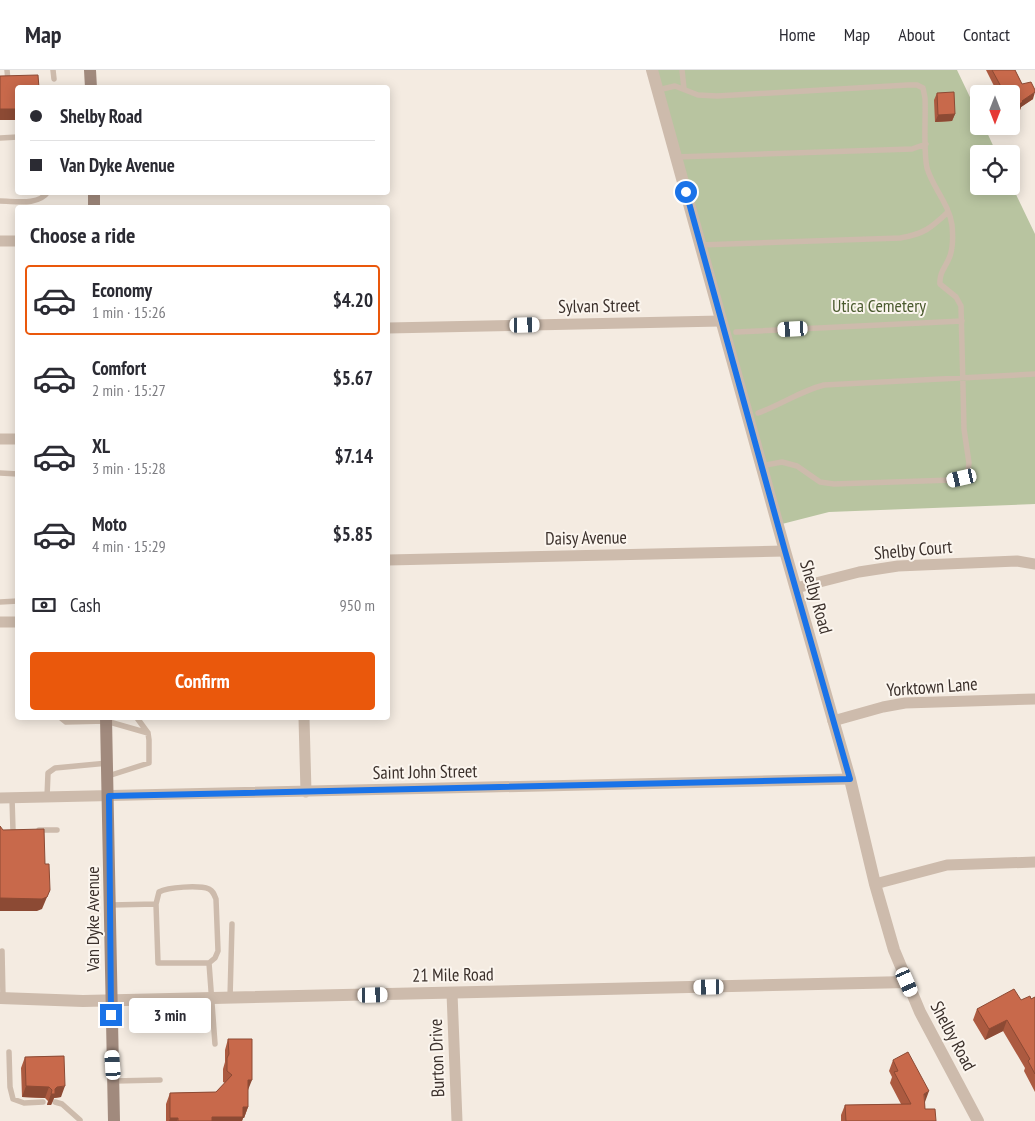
<!DOCTYPE html>
<meta charset="utf-8">
<style>
body{margin:0;font-family:"PT Sans Narrow",sans-serif;background:#f7f7f7;color:#2b2b33;height:100vh;display:flex;flex-direction:column;font-size:19px;white-space:nowrap}
*{box-sizing:border-box;margin:0}
p{font-size:16px;color:#7c7c81}
.icon{flex:none;width:28px;height:28px;fill:none;stroke:currentColor;stroke-width:2;stroke-linecap:round;stroke-linejoin:round}
.map{position:relative;flex:1;overflow:hidden}
.panel{position:absolute;left:15px;top:135px;width:375px;height:515px;display:flex;flex-direction:column;background:#fff;border-radius:5px;box-shadow:0 2px 12px #0003}
.panel>*{flex:none}
.hud{position:absolute;left:15px;top:15px;width:375px;height:110px;border-radius:5px;box-shadow:0 2px 12px #0003;display:grid;align-content:center;height:110px;padding:0 15px;background:#fff}
.needle{width:32px;rotate:180deg}
.buttons{position:absolute;left:970px;top:15px;display:grid;gap:10px}
.buttons a{display:grid;place-items:center;width:50px;height:50px;border-radius:5px;background:#fff;box-shadow:0 2px 12px #0003;font-size:25px}
.end{position:absolute;width:22px;height:22px;margin:-11px;border:6px solid #1a73e8;background:#fff;box-shadow:0 0 0 2px #fff}
.from{border-radius:50%}
.bubble{position:absolute;height:35px;border-radius:5px;background:#fff;box-shadow:0 2px 12px #0003;font-size:16px;font-weight:700;line-height:35px;text-align:center}
.car{position:absolute;width:15px;height:30px;margin:-15px -8px;border-radius:6px;box-shadow:0 0 4px 1px #0007;background:linear-gradient(#fff 24%,#345 0 40%,#fff 0 76%,#345 0 86%,#fff 0)}
.hud b{display:flex;align-items:center;gap:18px;height:48px;font-size:19px}
.hud b+b{border-top:1px solid #e1e1e2}
.hud i{width:12px;height:12px;background:#2b2b33}
ul{padding:0;list-style:none}
li{display:flex;align-items:center;gap:15px;height:70px;margin:0 10px 8px;padding:0 5px;border:2px solid transparent;border-radius:5px}
li div{flex:1}
li b{display:block;font-size:19px}
li em{font-style:normal;font-weight:700}
li.selected{border-color:#ea580c}
li>.icon{width:45px;height:45px;stroke-width:1.5}
h2{padding:0 15px;font-size:22px;line-height:60px}
.pay{display:flex;align-items:center;gap:12px;height:55px;padding:0 15px;font-size:19px}
.pay p{margin-inline-start:auto}
.cta{display:flex;gap:10px;margin-top:auto;padding:10px 15px}
.cta a{flex:1;height:58px;border-radius:5px;background:#ea580c;color:#fff;font-size:20px;font-weight:700;line-height:58px;text-align:center}
header{display:flex;align-items:center;gap:30px;box-sizing:border-box;height:70px;padding:0 25px;background:#fff;border-bottom:1px solid #e1e1e2}
header strong{font-size:24px}
nav{display:flex;gap:28px;margin-inline-start:auto;font-size:18px}
.map>svg:first-child{display:block}
.green{fill:#b8c4a0}
.lines{fill:none;stroke-linecap:round;stroke-linejoin:round}
.service{stroke:#cdbbac;stroke-width:5.5}
.minor{stroke:#cdbbac;stroke-width:11}
.tertiary{stroke:#cdbbac;stroke-width:12}
.secondary{stroke:#a18a7d;stroke-width:12}
.wall{fill:#ac5a40}
.shaded-wall{fill:#8c4a34}
.building{fill:#c8694b;stroke:#8c4a34}
.route{stroke:#1a73e8;stroke-width:6}
.labels{text-anchor:middle;stroke-width:4;stroke-linejoin:round;paint-order:stroke}
.street-label{font-size:18px;fill:#3b302b;stroke:#fbf5ee}
.park-label{font-size:18px;fill:#4a5a2e;stroke:#fbf5ee}
</style>
<header>
<strong>Map</strong>
<nav><a>Home</a><a>Map</a><a>About</a><a>Contact</a></nav>
</header>
<div class="map">
<svg width="1035" height="1051" viewBox="0 0 1035 1051">
<rect width="100%" height="100%" fill="#f4ebe1"/>
<path class="green" d="M652,0h305l22,46v10h5l13,28h-18v32h32v-2l24,50v270l-206,8 -51,13z"/>
<g class="lines">
<path class="service" d="M7,0l1,11
M53,0l1,9
M682,0l2,19
M658,20l17,-4 23,9 19,1 191,-11h9l6,3 2,10c1,20 -2,51 2,70 6,20 22,36 25,57 1,10 1,22 -2,31 -4,11 -11,16 -10,28l16,13 5,9 3,123 5,34 -1,8 -6,7 -10,2 -118,4 -14,-2 -23,-16 -15,-4 -21,4
M0,68l18,-1
M676,87l236,-8 14,-5
M0,131c15,0 38,5 48,-9
M700,175l200,-7c24,-4 31,-10 48,-26
M736,262l226,-11
M758,343c23,-8 42,-22 66,-28l211,-11
M0,403l18,1
M0,532l18,-1
M61,648l5,4 40,-1 42,12
M108,706l41,-13v-23l-1,-7 -11,-15
M47,727l1,-24 7,-5 53,-5
M12,728l1,33
M39,760h18
M156,834l3,-12c9,-5 40,-7 50,-3 4,2 5,5 7,10l2,52 -3,7 -6,5
M111,835l45,-1 2,59h51l6,81
M2,881l1,47
M230,928l2,-74
M9,982l1,35 3,12 11,4 19,-1
M114,1011l46,-1
M55,1032l7,2 18,16"/>
<path class="minor" d="M0,171h18
M388,258l333,-7
M0,369h18
M388,490l397,-9
M796,518l63,-16 39,-6 119,-5 18,3
M0,552h18
M304,648l2,74
M833,651l50,-14 22,-4 130,-4
M0,728l850,-19
M875,814l72,-19 88,-3
M452,923l5,128"/>
<path class="tertiary" d="M652,0l133,481 65,228 25,105 19,66 26,62 58,109
M0,928l83,3 824,-19"/>
<path class="secondary" d="M90,0l1,18
M94,122v16
M106,648l8,403"/>
</g>
<path class="wall" d="M986,0h29l7,14 11,15 -12,8 -1,3 -9,4v-20h-13z
M937,23l18,21 -3,7 -17,1 -1,-22z
M1035,927v95l-11,-21 1,-3 -22,-37 -18,9 -12,-20 4,-11 54,-10z
M228,969l20,51v17l-4,11h-1l-1,3h-76v-17l4,-11 46,-1 9,-9 -2,-1v-13l2,-7v-12z
M64,986l-3,41 -7,1 -3,7h-4l1,-4 -3,-3 -23,-1 -1,-29 4,-11z
M893,990l31,42 1,7 11,12h-95v-6l4,-10 56,-1 -11,-21 2,-6 -3,-6z"/>
<path class="shaded-wall" d="M1035,22l-2,7 -12,8 -1,3 -9,4 1,-6z
M0,39h18v11h-18z
M955,44l-3,7 -17,1 3,-7z
M50,820l-8,19 -5,2h-37v-13z
M1007,950l-4,11 -18,9 4,-11z
M248,1010h4l-4,10z
M26,1016l23,1 -4,11 -23,-1z
M65,1016l-4,11 -7,1 -3,7h-4l4,-11 4,-5 2,-2z
M929,1021l-4,11 -1,-8z
M243,1037h5l-4,11h-1l-1,3h-31l1,-4z
M170,1048h8l-1,3h-8z"/>
<path class="building" d="M992,0h23l7,14 9,-2 4,8v2l-13,9 1,1 -11,6 -1,-14h-6z
M38,5l1,13h-21v21h-18v-33z
M954,22l1,22 -17,1 -1,-22z
M0,756l3,4 41,-1 1,35h4l1,26 -3,7 -5,2 -42,-1z
M1014,919l7,11 9,-4 1,3 4,-2v77l-7,-13 2,-2 -23,-39 -18,9 -12,-20z
M228,969h24v41h-4v27h-5v10h-31v4h-34v-3h-8v-25l46,-1 16,-17 -5,-4v-13l2,-4z
M908,982l21,39 -5,3 1,15h10l1,12h-90l-1,-16 66,-1 -17,-32 4,-1 -5,-11z
M64,986l1,30 -8,1 -2,2v5h-4l1,-4 -3,-3 -23,-1 -1,-29z"/>
<g class="lines">
<path class="route" d="M111,945l-2,-219 741,-17 -65,-228 -99,-359"/>
</g>
<g class="labels">
<g class="street-label">
<text transform="translate(599 236) rotate(-1)" y="6">Sylvan Street</text>
<text transform="translate(586 468) rotate(-1)" y="6">Daisy Avenue</text>
<text transform="translate(913 480) rotate(-5)" y="6">Shelby Court</text>
<text transform="translate(816 527) rotate(74)" y="6">Shelby Road</text>
<text transform="translate(932 617) rotate(-4)" y="6">Yorktown Lane</text>
<text transform="translate(425 702) rotate(-1)" y="6">Saint John Street</text>
<text transform="translate(93 849) rotate(-90)" y="6">Van Dyke Avenue</text>
<text transform="translate(453 905) rotate(-1)" y="6">21 Mile Road</text>
<text transform="translate(953 966) rotate(62)" y="6">Shelby Road</text>
<text transform="translate(437 988) rotate(-92)" y="6">Burton Drive</text>
</g>
<g class="park-label">
<text x="879" y="242">Utica Cemetery</text>
</g>
</g>
</svg>
<div class="buttons">
<a><svg class="needle" viewBox="-14 -14 28 28"><path d="M0-13l5 13h-10z" fill="#e53935"/><path d="M0 13l5-13h-10z" fill="#7c7c81"/></svg></a>
<a><svg class="icon" aria-label="locate" viewBox="0 0 24 24"><circle cx="12" cy="12" r="6"/><path d="M12 2v4M12 18v4M2 12h4M18 12h4"/></svg></a>
</div>
<i class="end from" style="left:686px;top:122px"></i>
<i class="end" style="left:111px;top:945px"></i>
<div class="bubble" style="left:129px;top:928px;width:82px">3 min</div>
<i class="car" style="left:525px;top:255px;rotate:89deg"></i>
<i class="car" style="left:793px;top:259px;rotate:267deg"></i>
<i class="car" style="left:962px;top:408px;rotate:257deg"></i>
<i class="car" style="left:907px;top:912px;rotate:156deg"></i>
<i class="car" style="left:709px;top:917px;rotate:269deg"></i>
<i class="car" style="left:373px;top:925px;rotate:89deg"></i>
<i class="car" style="left:113px;top:995px;rotate:356deg"></i>
<div class="hud">
<b><i class="from"></i>Shelby Road</b>
<b><i></i>Van Dyke Avenue</b>
</div>
<section class="panel">
<h2>Choose a ride</h2>
<ul>
<li class="selected"><svg class="icon" aria-label="car" viewBox="0 0 24 24"><path d="M5 17H2v-5l4-1 3-4h7l3 4 3 1v5h-3M9 17h6M6 11h13"/><circle cx="7" cy="17" r="2"/><circle cx="17" cy="17" r="2"/></svg><div><b>Economy</b><p>1 min · 15:26</p></div><em>$4.20</em></li>
<li><svg class="icon" aria-label="car" viewBox="0 0 24 24"><path d="M5 17H2v-5l4-1 3-4h7l3 4 3 1v5h-3M9 17h6M6 11h13"/><circle cx="7" cy="17" r="2"/><circle cx="17" cy="17" r="2"/></svg><div><b>Comfort</b><p>2 min · 15:27</p></div><em>$5.67</em></li>
<li><svg class="icon" aria-label="car" viewBox="0 0 24 24"><path d="M5 17H2v-5l4-1 3-4h7l3 4 3 1v5h-3M9 17h6M6 11h13"/><circle cx="7" cy="17" r="2"/><circle cx="17" cy="17" r="2"/></svg><div><b>XL</b><p>3 min · 15:28</p></div><em>$7.14</em></li>
<li><svg class="icon" aria-label="car" viewBox="0 0 24 24"><path d="M5 17H2v-5l4-1 3-4h7l3 4 3 1v5h-3M9 17h6M6 11h13"/><circle cx="7" cy="17" r="2"/><circle cx="17" cy="17" r="2"/></svg><div><b>Moto</b><p>4 min · 15:29</p></div><em>$5.85</em></li>
</ul>
<div class="pay"><svg class="icon" aria-label="cash" viewBox="0 0 24 24"><path d="M3 7h18v10H3z"/><circle cx="12" cy="12" r="2"/></svg>Cash<p>950 m</p></div>
<div class="cta"><a>Confirm</a></div>
</section>
</div>
